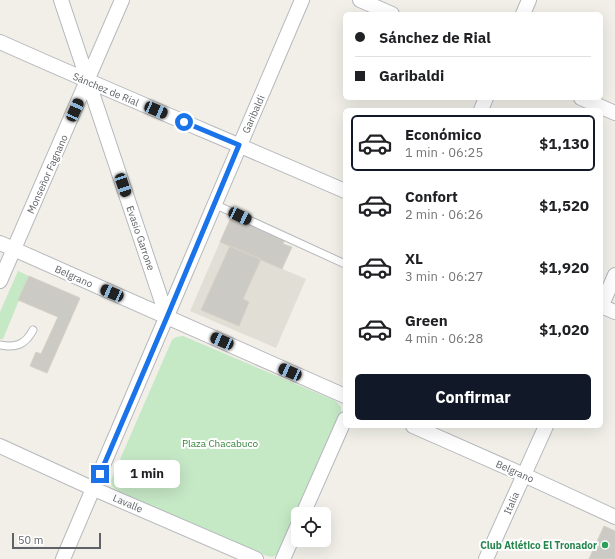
<!DOCTYPE html>
<html lang="es">
<meta charset="utf-8">
<style>
body{margin:0;font-family:"IBM Plex Sans",sans-serif;background:#f6f6f6;color:#202124;height:100vh;display:flex;flex-direction:column;font-size:15px;white-space:nowrap}
*{box-sizing:border-box;margin:0}
p{font-size:13px;color:#757577}
.icon{flex:none;width:22px;height:22px;fill:none;stroke:currentColor;stroke-width:2;stroke-linecap:round;stroke-linejoin:round}
.map{position:relative;flex:1;overflow:hidden}
.sheet{position:absolute;left:343px;top:108px;width:260px;height:320px;display:flex;flex-direction:column;background:#fff;border-radius:6px;box-shadow:0 4px 16px #0002}
.sheet>*{flex:none}
.hud{position:absolute;left:343px;top:12px;width:260px;height:88px;border-radius:6px;box-shadow:0 4px 16px #0002;display:grid;align-content:center;height:88px;padding:0 12px;background:#fff}
.tools{position:absolute;left:291px;top:507px;display:grid;gap:8px}
.tools a{display:grid;place-items:center;width:40px;height:40px;border-radius:6px;background:#fff;box-shadow:0 4px 16px #0002;font-size:20px}
.scale{position:absolute;left:12px;bottom:10px;width:89px;box-sizing:border-box;padding-left:4px;border:2px solid #5f6368;border-top:0;font-size:11px;line-height:14px;white-space:nowrap;color:#5f6368;-webkit-text-stroke:3px #fff;paint-order:stroke}
.end{position:absolute;width:18px;height:18px;margin:-9px;border:5px solid #1a73e8;background:#fff;box-shadow:0 0 0 2px #fff}
.from{border-radius:50%}
.bubble{position:absolute;height:28px;border-radius:6px;background:#fff;box-shadow:0 4px 16px #0002;font-size:13px;font-weight:700;line-height:28px;text-align:center}
.car{position:absolute;width:12px;height:24px;margin:-12px -6px;border-radius:5px;box-shadow:0 0 3px 1px #0007;background:linear-gradient(#222 24%,#8ab4d8 0 40%,#222 0 76%,#8ab4d8 0 86%,#222 0)}
.hud b{display:flex;align-items:center;gap:14px;height:38px;font-size:15px}
.hud b+b{border-top:1px solid #e0e0e0}
.hud i{width:10px;height:10px;background:#202124}
ul{padding:7px 0 0;list-style:none}
li{display:flex;align-items:center;gap:12px;height:56px;margin:0 8px 6px;padding:0 4px;border:2px solid transparent;border-radius:6px}
li div{flex:1}
li b{display:block;font-size:15px}
li em{font-style:normal;font-weight:700}
li.current{border-color:#111827}
li>.icon{width:36px;height:36px;stroke-width:1.5}
.button{display:flex;gap:8px;margin-top:auto;padding:8px 12px}
.button a{flex:1;height:46px;border-radius:6px;background:#111827;color:#fff;font-size:16px;font-weight:700;line-height:46px;text-align:center}
.map>svg:first-child{display:block}
.education{fill:#e1ded6}
.green{fill:#c5e8c5}
.building{fill:#cccac5;stroke:#d6d1c6}
.lines{fill:none;stroke-linecap:round;stroke-linejoin:round}
.service-casing{stroke:#b5b8bc;stroke-width:9}
.minor-casing{stroke:#b5b8bc;stroke-width:16}
.service{stroke:#fff;stroke-width:7}
.minor{stroke:#fff;stroke-width:14}
.route{stroke:#1a73e8;stroke-width:5}
.leisure-dot{fill:#2e9e5b;stroke:#fff;stroke-width:1.5}
.labels{text-anchor:middle;stroke-width:4;stroke-linejoin:round;paint-order:stroke}
.street-label{font-size:10px;fill:#5f6368;stroke:#fff}
.park-label{font-size:10px;fill:#348238;stroke:#fff}
.leisure-label{font-size:10px;font-weight:bold;fill:#27864d;stroke:#fff;text-anchor:end}
</style>
<div class="map">
<svg width="615" height="559" viewBox="0 0 615 559">
<rect width="100%" height="100%" fill="#f1efe8"/>
<path class="education" d="M220,242l86,37 -30,69 -86,-37z"/>
<path class="green" d="M18,271l11,5 -26,63h-3v-27z
M183,336l153,65 5,6v8l-5,10 -58,128 -5,4 -6,-1 -149,-65 -6,-5 -1,-6 61,-140 4,-3z"/>
<path class="building" d="M232,215l53,24 -2,5 9,3 -10,22 -62,-27z
M230,246l31,13 -18,40 6,3 -10,24 -38,-16z
M29,276l51,22 -33,75 -17,-7 6,-14 5,2 17,-37 -40,-17z
M604,526l11,5v28h-26z"/>
<g class="lines">
<g class="service-casing">
<path id="service" d="M214,204l131,60
M0,345c16,3 25,0 33,-15"/>
</g>
<g class="minor-casing">
<path id="minor" d="M61,0l106,317
M360,0l32,14
M523,14l6,-14
M0,42c114,51 230,99 345,149
M581,98l34,15
M481,110l5,-12
M0,243l345,153
M0,281l122,-281
M601,306l14,6
M601,307l14,-32
M413,426l111,49 91,42
M0,446l94,43 162,70
M303,514l42,-95
M63,559c81,-186 158,-373 239,-559
M283,559l15,-34
M486,559l60,-133"/>
</g>
<use href="#service" class="service"/>
<use href="#minor" class="minor"/>
</g>
<g class="lines">
<path class="route" d="M100,474l67,-157 72,-172 -55,-23"/>
</g>
<circle class="leisure-dot" cx="605" cy="545" r="4"/>
<g class="labels">
<g class="street-label">
<text transform="translate(106 89) rotate(23)" y="4">Sánchez de Rial</text>
<text transform="translate(253 114) rotate(-66)" y="4">Garibaldi</text>
<text transform="translate(47 174) rotate(-66)" y="4">Monseñor Fagnano</text>
<text transform="translate(141 238) rotate(71)" y="4">Evasio Garrone</text>
<text transform="translate(74 276) rotate(24)" y="4">Belgrano</text>
<text transform="translate(515 471) rotate(24)" y="4">Belgrano</text>
<text transform="translate(128 503) rotate(23)" y="4">Lavalle</text>
<text transform="translate(511 503) rotate(-66)" y="4">Italia</text>
</g>
<g class="park-label">
<text x="220" y="447">Plaza Chacabuco</text>
</g>
<g class="leisure-label">
<text x="597" y="549">Club Atlético El Tronador</text>
</g>
</g>
</svg>
<div class="tools">
<a><svg class="icon" aria-label="locate" viewBox="0 0 24 24"><circle cx="12" cy="12" r="6"/><path d="M12 2v4M12 18v4M2 12h4M18 12h4"/></svg></a>
</div>
<div class="scale">50 m</div>
<i class="end from" style="left:184px;top:122px"></i>
<i class="end" style="left:100px;top:474px"></i>
<div class="bubble" style="left:114px;top:460px;width:66px">1 min</div>
<i class="car" style="left:75px;top:110px;rotate:24deg"></i>
<i class="car" style="left:156px;top:110px;rotate:113deg"></i>
<i class="car" style="left:123px;top:185px;rotate:161deg"></i>
<i class="car" style="left:240px;top:216px;rotate:115deg"></i>
<i class="car" style="left:112px;top:293px;rotate:294deg"></i>
<i class="car" style="left:222px;top:341px;rotate:294deg"></i>
<i class="car" style="left:290px;top:372px;rotate:294deg"></i>
<div class="hud">
<b><i class="from"></i>Sánchez de Rial</b>
<b><i></i>Garibaldi</b>
</div>
<section class="sheet">
<ul>
<li class="current"><svg class="icon" aria-label="car" viewBox="0 0 24 24"><path d="M5 17H2v-5l4-1 3-4h7l3 4 3 1v5h-3M9 17h6M6 11h13"/><circle cx="7" cy="17" r="2"/><circle cx="17" cy="17" r="2"/></svg><div><b>Económico</b><p>1 min · 06:25</p></div><em>$1,130</em></li>
<li><svg class="icon" aria-label="car" viewBox="0 0 24 24"><path d="M5 17H2v-5l4-1 3-4h7l3 4 3 1v5h-3M9 17h6M6 11h13"/><circle cx="7" cy="17" r="2"/><circle cx="17" cy="17" r="2"/></svg><div><b>Confort</b><p>2 min · 06:26</p></div><em>$1,520</em></li>
<li><svg class="icon" aria-label="car" viewBox="0 0 24 24"><path d="M5 17H2v-5l4-1 3-4h7l3 4 3 1v5h-3M9 17h6M6 11h13"/><circle cx="7" cy="17" r="2"/><circle cx="17" cy="17" r="2"/></svg><div><b>XL</b><p>3 min · 06:27</p></div><em>$1,920</em></li>
<li><svg class="icon" aria-label="car" viewBox="0 0 24 24"><path d="M5 17H2v-5l4-1 3-4h7l3 4 3 1v5h-3M9 17h6M6 11h13"/><circle cx="7" cy="17" r="2"/><circle cx="17" cy="17" r="2"/></svg><div><b>Green</b><p>4 min · 06:28</p></div><em>$1,020</em></li>
</ul>
<div class="button"><a>Confirmar</a></div>
</section>
</div>
